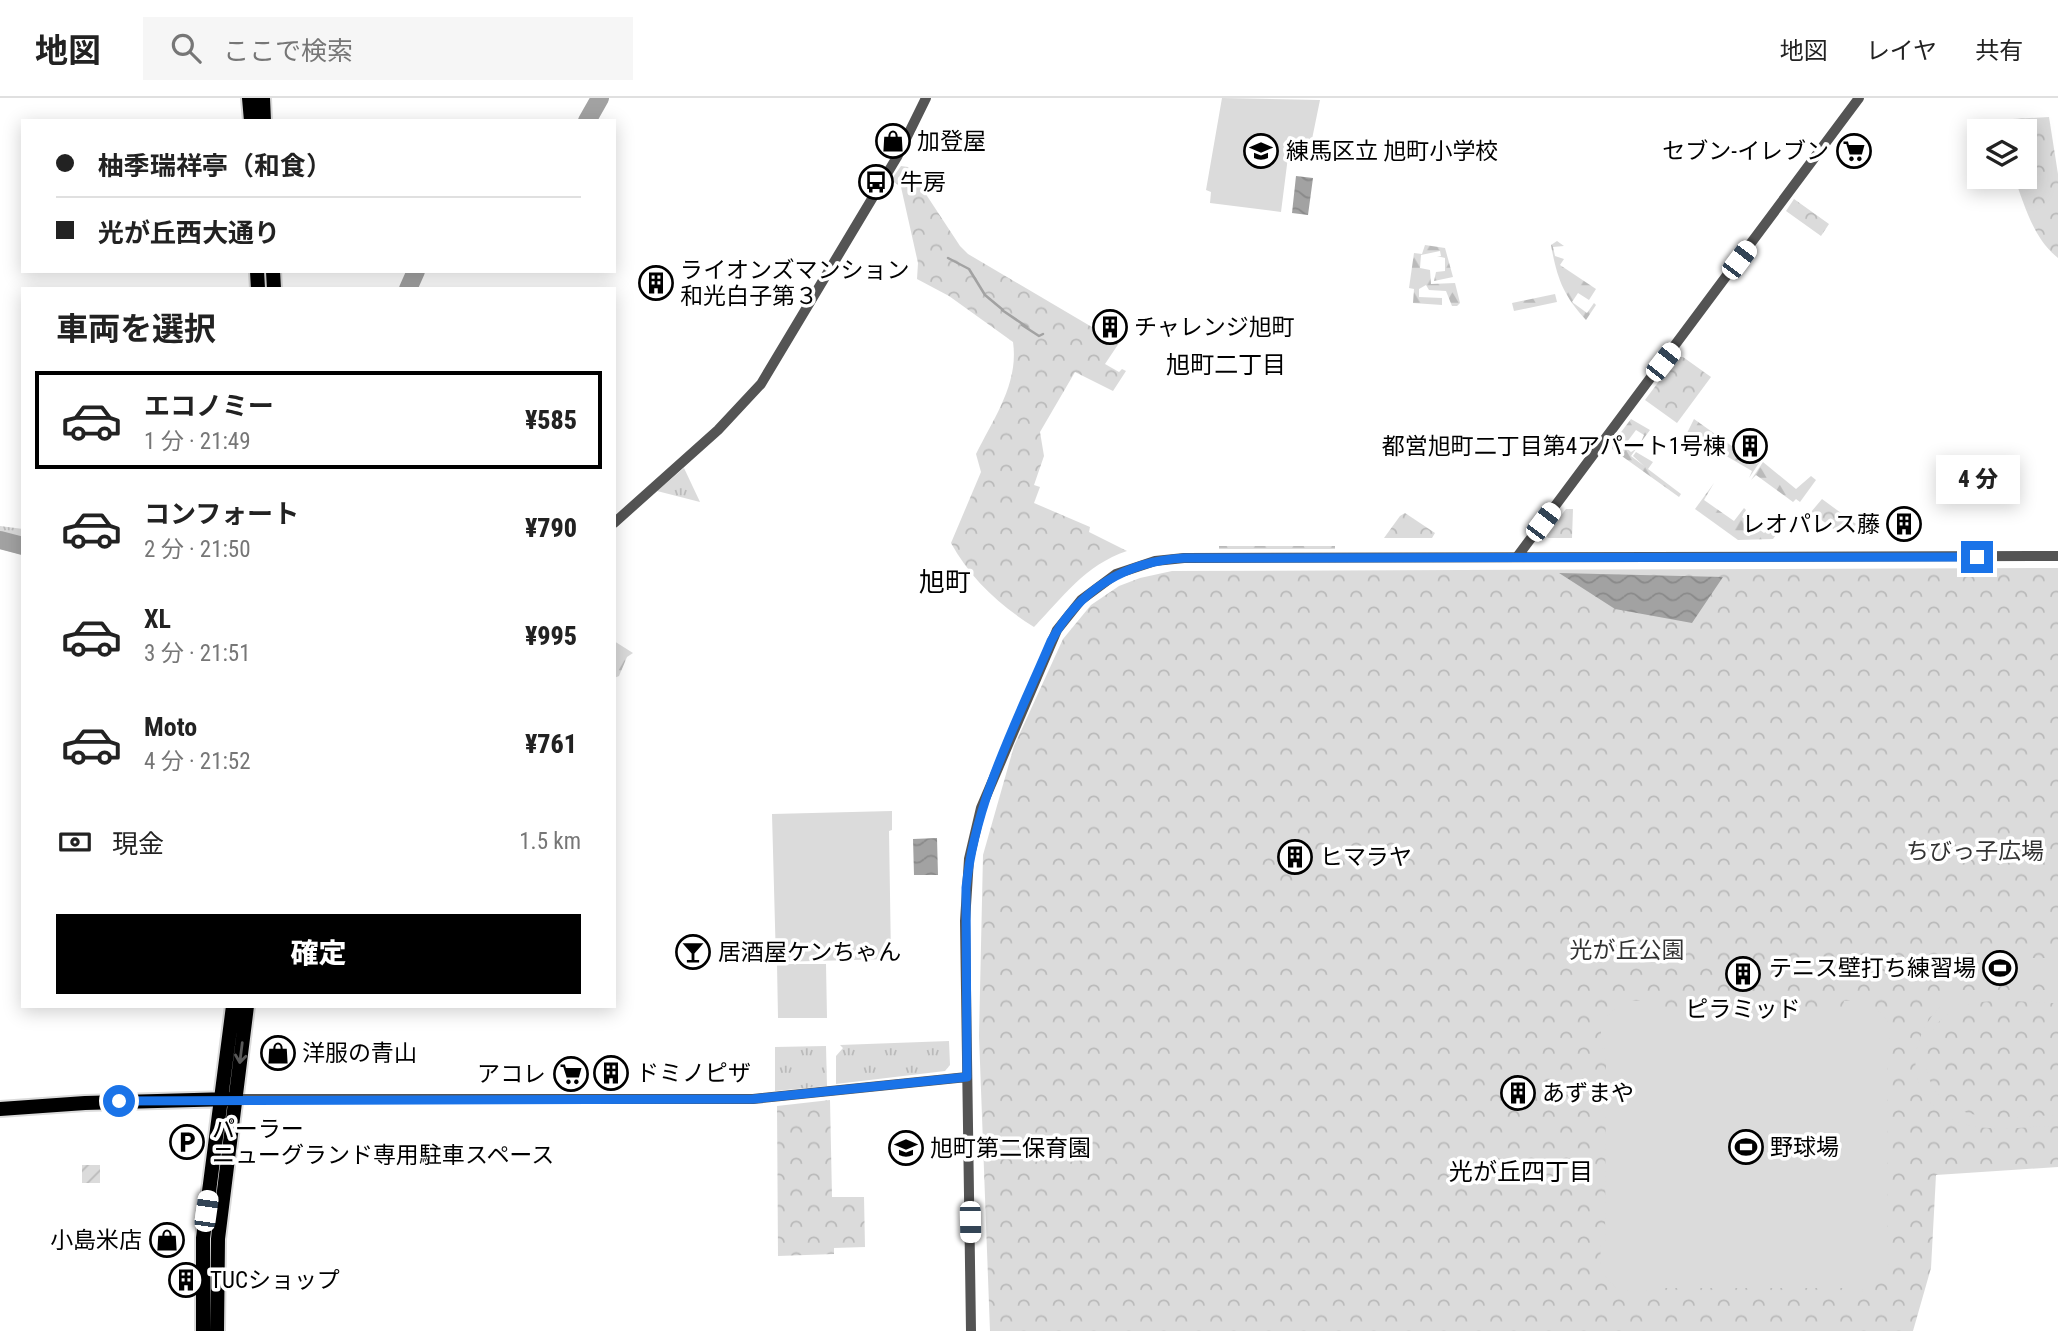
<!DOCTYPE html>
<html lang="ja">
<meta charset="utf-8">
<style>
body{margin:0;font-family:"Roboto Condensed","Noto Sans JP",sans-serif;background:#f6f6f6;color:#222;height:100vh;display:flex;flex-direction:column;font-size:26px;white-space:nowrap}
*{box-sizing:border-box;margin:0}
p{font-size:23px;color:#767676}
.icon{flex:none;width:38px;height:38px;fill:none;stroke:currentColor;stroke-width:2;stroke-linecap:round;stroke-linejoin:round}
.map{position:relative;flex:1;overflow:hidden}
.side{position:absolute;left:21px;top:189px;width:595px;height:721px;display:flex;flex-direction:column;background:#fff;border-radius:0px;box-shadow:0 4px 18px #0003}
.side>*{flex:none}
.top-card{position:absolute;left:21px;top:21px;width:595px;height:154px;border-radius:0px;box-shadow:0 4px 18px #0003;display:grid;align-content:center;height:154px;padding:0 35px;background:#fff}
.fabs{position:absolute;left:1967px;top:21px;display:grid;gap:14px}
.fabs a{display:grid;place-items:center;width:70px;height:70px;border-radius:0px;background:#fff;box-shadow:0 4px 18px #0003;font-size:35px}
.end{position:absolute;width:32px;height:32px;margin:-16px;border:9px solid #1a73e8;background:#fff;box-shadow:0 0 0 4px #fff}
.from{border-radius:50%}
.bubble{position:absolute;height:49px;border-radius:0px;background:#fff;box-shadow:0 4px 18px #0003;font-size:23px;font-weight:800;line-height:49px;text-align:center}
.car{position:absolute;width:21px;height:42px;margin:-21px -10px;border-radius:9px;box-shadow:0 0 5px 2px #0007;background:linear-gradient(#fff 24%,#345 0 40%,#fff 0 76%,#345 0 86%,#fff 0)}
.top-card b{display:flex;align-items:center;gap:24px;height:66px;font-size:26px}
.top-card b+b{border-top:2px solid #e0e0e0}
.top-card i{width:18px;height:18px;background:#222}
ul{padding:0;list-style:none}
li{display:flex;align-items:center;gap:21px;height:98px;margin:0 14px 10px;padding:0 21px;border:4px solid transparent;border-radius:0px}
li div{flex:1}
li b{display:block;font-size:26px}
li em{font-style:normal;font-weight:800}
li.selected{border-color:#000}
li>.icon{width:63px;height:63px;stroke-width:1.5}
h2{padding:0 35px;font-size:32px;line-height:84px}
.pay{display:flex;align-items:center;gap:18px;height:77px;padding:0 35px;font-size:26px}
.pay p{margin-inline-start:auto}
.primary-button{display:flex;gap:14px;margin-top:auto;padding:14px 35px}
.primary-button a{flex:1;height:80px;border-radius:0px;background:#000;color:#fff;font-size:28px;font-weight:800;line-height:80px;text-align:center}
header{display:flex;align-items:center;gap:42px;box-sizing:border-box;height:98px;padding:0 35px;background:#fff;border-bottom:2px solid #e0e0e0}
header strong{font-size:33px}
nav{display:flex;gap:38px;margin-inline-start:auto;font-size:24px}
.search{width:490px;height:63px;background:#f6f6f6;display:flex;align-items:center;gap:18px;box-sizing:border-box;padding:0 24px;border-radius:0px;color:#767676;font-size:26px}
.map>svg:first-child{display:block}
.grass{fill:url(#grass-tufts)}
.forest{fill:url(#forest-firs)}
.park{fill:url(#park-crowns)}
.garden{fill:url(#garden-furrows)}
.pitch{fill:#dbdbdb}
.water{fill:url(#water-waves)}
.lines{fill:none;stroke-linecap:round;stroke-linejoin:round}
.stream{stroke:#a2a2a2;stroke-width:2.5}
.river{stroke:#a2a2a2;stroke-width:18}
.major-casing{stroke:#dbdbdb;stroke-width:18}
.minor{stroke:#545454;stroke-width:10}
.major{stroke:#000;stroke-width:14}
.oneway{stroke:#595959}
.route{stroke:#1a73e8;stroke-width:9}
.labels{text-anchor:middle;stroke-width:7;stroke-linejoin:round;paint-order:stroke}
.poi-label{font-size:23px;fill:#000;stroke:#fff;text-anchor:start}
.park-label{font-size:23px;fill:#323232;stroke:#fff}
.neighbourhood-label{font-size:24px;fill:#000;stroke:#fff}
.quarter-label{font-size:26px;fill:#000;stroke:#fff}
</style>
<header>
<strong>地図</strong>
<div class="search"><svg class="icon" aria-label="search" viewBox="0 0 24 24"><circle cx="10" cy="10" r="6"/><path d="M15 15l6 6"/></svg>ここで検索</div>
<nav><a>地図</a><a>レイヤ</a><a>共有</a></nav>
</header>
<div class="map">
<svg width="2058" height="1233" viewBox="0 0 2058 1233">
<defs>
<pattern id="grass-tufts" width="24" height="20" patternUnits="userSpaceOnUse" patternTransform="scale(1.75)"><rect width="24" height="20" fill="#dbdbdb"/><path d="M3 7l-1-3M5 7V3M7 7l1-3M15 17l-1-3M17 17v-4M19 17l1-3" fill="none" stroke="#bababa"/></pattern>
<pattern id="forest-firs" width="22" height="20" patternUnits="userSpaceOnUse" patternTransform="scale(1.75)"><rect width="22" height="20" fill="#dbdbdb"/><path d="M5 1l3.5 6h-7zM16 11l3.5 6h-7z" fill="#bababa"/></pattern>
<pattern id="park-crowns" width="20" height="18" patternUnits="userSpaceOnUse" patternTransform="scale(1.75)"><rect width="20" height="18" fill="#dbdbdb"/><path d="M2 6a3 3 0 1 1 6 0M12 15a3 3 0 1 1 6 0" fill="none" stroke="#bababa"/></pattern>
<pattern id="garden-furrows" width="10" height="10" patternUnits="userSpaceOnUse" patternTransform="scale(1.75)"><rect width="10" height="10" fill="#dbdbdb"/><path d="M-1 1l2-2M0 10L10 0M9 11l2-2" fill="none" stroke="#bababa"/></pattern>
<pattern id="water-waves" width="16" height="10" patternUnits="userSpaceOnUse" patternTransform="scale(1.75)"><rect width="16" height="10" fill="#a2a2a2"/><path d="M0 5q4-4 8 0t8 0" fill="none" stroke="#8a8a8a"/></pattern>
</defs>
<rect width="100%" height="100%" fill="#fff"/>
<path class="grass" d="M684,370l16,34 -43,-11z
M0,428l23,3v26l-23,-6z
M949,943l1,24 -5,6 -109,13v-28l7,-8 -3,-3z
M826,948l1,40 -52,5v-44z"/>
<path class="forest" d="M1557,143l7,5 -11,1 2,9 9,3 -4,6 36,24 -7,11 -11,-7 -6,9 15,11 7,-10 2,2 -10,15c-23,-25 -29,-42 -35,-75z
M1425,147l20,3 8,29 -19,4 2,-9 9,-1v-13l-8,-2h4l-1,-5 -19,4 -1,13 10,2 1,14 24,-1 5,20 -3,3h-5l-6,-15 -17,-1 -3,-5 -7,4v8l23,1v7l-29,-2 1,-14 -5,-1 5,-35 8,1z
M1555,196l2,8 -43,9 -2,-8z
M1631,321l19,11 -9,12 3,-7 -8,-5 -12,16 7,6 5,-3 -5,7 13,10 -11,-10 3,-4 17,10 -5,7 33,25 -2,3 -67,-48v-5z
M1694,321l63,45 6,-7 -14,21 3,-7 -65,-38z
M1763,364l33,27 15,-13 5,4 -16,22 -4,-3 -3,3 -37,-27 -5,5z
M1714,385l-10,17 30,21 10,-13 2,2 -4,7 22,16 15,-13 8,-1 -14,20 -35,1 -43,-31z
M1219,448h116v3h-116z
M614,543l19,12 -6,4 -8,19 -5,2z"/>
<path class="park" d="M2049,19l9,57v84c-25,-20 -33,-52 -44,-81h11v-46h-28l-2,-11z
M901,68l7,1 52,79 8,8 151,89 -14,21 14,8 3,-3 4,2 -13,20 -38,-19 -35,60 4,24 -10,29 6,2 -6,16 56,24 -1,5 38,19c-42,14 -64,46 -93,76 -34,-21 -64,-49 -83,-84l30,-71 -5,-18c18,-36 43,-71 37,-112l-64,-46 -32,-17 1,-16 -17,-76 -10,-7z
M1794,101l35,25 -8,12 -35,-25z
M1677,259h6l28,20 -34,46 -32,-23z
M1822,401l34,25 -5,7h-15l-25,-19z
M1566,411h7l-1,29h-24l-2,-3z
M1405,415l30,20 -3,5h-48l16,-22z
M2058,470v599l-122,8 -5,93 -18,63h-923l-11,-295 4,-181 31,-109 49,-107 28,-34 28,-19 21,-8 32,-7z
M830,1002l2,97h32l1,50 -31,1v6l-56,2 -1,-150z"/>
<path class="garden" d="M82,1067h18v18h-18z"/>
<path class="pitch" d="M1222,0l98,2 -9,44 -21,-3 -9,71 -71,-9 1,-11 -5,-2z
M892,713v19l-3,1 2,128 -115,3 -4,-148z
M1943,860h115v20h-116z
M777,866h49l1,54h-49z
M1944,892h114v13c-27,0 -78,-7 -102,6 -18,9 -27,23 -30,42 -2,12 1,25 7,36 25,41 84,29 125,28v11c-29,0 -69,7 -97,-3 -57,-21 -58,-83 -17,-120z
M1629,903h18v6h196l1,-6h18v6h13l12,13 3,27h-3v198h4v19l-4,1v10l-14,13h-10l-1,5h-17v-5h-198l-1,4h-18l-1,-4h-11l-11,-12v-12h-5l1,-19h4l1,-196 -5,-1v-18h4v-12l12,-11h12z
M1632,1224h228v9h-228z"/>
<path class="water" d="M1296,78l17,2 -5,37 -16,-2z
M1559,475l164,4 -31,46 -77,-14z
M937,740l1,37h-24l-1,-36z"/>
<g class="lines">
<path class="stream" d="M948,160l21,11 16,26 18,15
M1002,212l25,17
M1022,227l17,11 4,-2"/>
<path class="river" d="M587,23l13,-23
M408,191l8,-18
M0,442l23,6"/>
<g class="major-casing">
<path id="major" d="M249,0l2,23
M263,0l1,23
M257,173l1,18
M273,173l1,18
M0,1011l85,-6 145,-4
M203,1233v-93l30,-232
M217,1233l1,-92 29,-233"/>
</g>
<path class="minor" d="M614,425l104,-93 43,-46 136,-227 29,-59
M1517,459l342,-459
M235,1001h518l214,-22
M971,1233l-6,-410 4,-62 12,-51 76,-178 24,-30 35,-26 39,-13 29,-3 874,-2"/>
<use href="#major" class="major"/>
</g>
<defs><path id="oneway-shaft" d="M-6 0H5M1.5-3L5.5 0L1.5 3" fill="none" stroke-width="1.6" stroke-linecap="round" stroke-linejoin="round" transform="scale(1.75)"/></defs>
<use class="oneway" href="#oneway-shaft" transform="translate(241 955) rotate(97)"/>
<g class="lines">
<path class="route" d="M119,1003l634,-2 214,-22 -1,-189c9,-87 51,-167 85,-247 28,-51 75,-80 133,-83l793,-1"/>
</g>
<defs>
<g id="shop-ring" transform="scale(1.75)"><circle r="9.5" fill="#fff" stroke="#000" stroke-width="1.5"/><path d="M-5-2.5h2.3a2.7 3.5 0 0 1 5.4 0H5L5.5 6h-11ZM-1.5-2.5h3a1.5 2.3 0 0 0-3 0Z" fill="#000"/></g>
<g id="school-ring" transform="scale(1.75)"><circle r="9.5" fill="#fff" stroke="#000" stroke-width="1.5"/><path d="M0-5L7-2L0 1L-7-2ZM-4 1L0 2.5L4 1V4Q0 6-4 4Z" fill="#000"/></g>
<g id="supermarket-ring" transform="scale(1.75)"><circle r="9.5" fill="#fff" stroke="#000" stroke-width="1.5"/><path d="M-6-5.5h2.5l.6 2H6L4.5 2H-2.5L-4.4-4H-6ZM-1.5 3.2a1.3 1.3 0 1 0 .1 0ZM3 3.2a1.3 1.3 0 1 0 .1 0Z" fill="#000"/></g>
<g id="bus-ring" transform="scale(1.75)"><circle r="9.5" fill="#fff" stroke="#000" stroke-width="1.5"/><path d="M-5-6H5V4H4V6H2V4H-2V6H-4V4H-5ZM-3.5-4V0h7V-4ZM-3.5 1.2v1.5H-2V1.2ZM2 1.2v1.5H3.5V1.2Z" fill="#000"/></g>
<g id="building-ring" transform="scale(1.75)"><circle r="9.5" fill="#fff" stroke="#000" stroke-width="1.5"/><path d="M-4-6H4V6H1V3H-1V6H-4ZM-2.5-4.3h1.7v1.8h-1.7ZM.8-4.3h1.7v1.8H.8ZM-2.5-1h1.7V.8h-1.7ZM.8-1h1.7V.8H.8Z" fill="#000"/></g>
<g id="bar-ring" transform="scale(1.75)"><circle r="9.5" fill="#fff" stroke="#000" stroke-width="1.5"/><path d="M-6-5H6L.8 .8V4.5H3.5V6h-7V4.5H-.8V.8Z" fill="#000"/></g>
<g id="stadium-ring" transform="scale(1.75)"><circle r="9.5" fill="#fff" stroke="#000" stroke-width="1.5"/><path d="M0-5a6.5 5 0 1 0 0 10a6.5 5 0 1 0 0-10ZM-3.5-1.8h7v3.6h-7Z" fill="#000"/></g>
<g id="parking-ring" transform="scale(1.75)"><circle r="9.5" fill="#fff" stroke="#000" stroke-width="1.5"/><path d="M-3.5-5.5H1a3.5 3.5 0 0 1 0 7H-1V5.5H-3.5ZM-1-3.4V-.6H.8a1.4 1.4 0 0 0 0-2.8Z" fill="#000"/></g>
</defs>
<g fill-rule="evenodd">
<use href="#shop-ring" x="893" y="43"/>
<use href="#school-ring" x="1261" y="53"/>
<use href="#supermarket-ring" x="1854" y="53"/>
<use href="#bus-ring" x="876" y="84"/>
<use href="#building-ring" x="656" y="185"/>
<use href="#building-ring" x="1110" y="229"/>
<use href="#building-ring" x="1750" y="348"/>
<use href="#building-ring" x="1904" y="426"/>
<use href="#building-ring" x="1295" y="759"/>
<use href="#bar-ring" x="693" y="854"/>
<use href="#stadium-ring" x="2000" y="870"/>
<use href="#building-ring" x="1743" y="876"/>
<use href="#shop-ring" x="278" y="955"/>
<use href="#building-ring" x="611" y="975"/>
<use href="#supermarket-ring" x="571" y="976"/>
<use href="#building-ring" x="1518" y="995"/>
<use href="#parking-ring" x="187" y="1044"/>
<use href="#stadium-ring" x="1746" y="1049"/>
<use href="#school-ring" x="906" y="1050"/>
<use href="#shop-ring" x="167" y="1142"/>
<use href="#building-ring" x="186" y="1182"/>
</g>
<g class="labels">
<g class="poi-label">
<text x="917" y="51">加登屋</text>
<text x="1286" y="61">練馬区立 旭町小学校</text>
<text x="1829" y="61" text-anchor="end">セブン-イレブン</text>
<text x="900" y="92">牛房</text>
<text x="680" y="180">ライオンズマンション<tspan x="680" dy="26">和光白子第３</tspan></text>
<text x="1134" y="237">チャレンジ旭町</text>
<text x="1726" y="356" text-anchor="end">都営旭町二丁目第4アパート1号棟</text>
<text x="1880" y="434" text-anchor="end">レオパレス藤</text>
<text x="1320" y="767">ヒマラヤ</text>
<text x="718" y="862">居酒屋ケンちゃん</text>
<text x="1976" y="878" text-anchor="end">テニス壁打ち練習場</text>
<text x="1743" y="919" text-anchor="middle">ピラミッド</text>
<text x="302" y="963">洋服の青山</text>
<text x="636" y="983">ドミノピザ</text>
<text x="546" y="984" text-anchor="end">アコレ</text>
<text x="1542" y="1003">あずまや</text>
<text x="212" y="1039">パーラー<tspan x="212" dy="26">ニューグランド専用駐車スペース</tspan></text>
<text x="1770" y="1057">野球場</text>
<text x="930" y="1058">旭町第二保育園</text>
<text x="142" y="1150" text-anchor="end">小島米店</text>
<text x="210" y="1190">TUCショップ</text>
</g>
<g class="park-label">
<text x="1975" y="761">ちびっ子広場</text>
<text x="1627" y="860">光が丘公園</text>
</g>
<g class="neighbourhood-label">
<text x="1226" y="275">旭町二丁目</text>
<text x="1521" y="1082">光が丘四丁目</text>
</g>
<g class="quarter-label">
<text x="945" y="493">旭町</text>
</g>
</g>
</svg>
<div class="fabs">
<a><svg class="icon" aria-label="layers" viewBox="0 0 24 24"><path d="M12 4l9 5-9 5-9-5zM3 14l9 5 9-5"/></svg></a>
</div>
<i class="end from" style="left:119px;top:1003px"></i>
<i class="end" style="left:1977px;top:459px"></i>
<div class="bubble" style="left:1936px;top:357px;width:84px">4 分</div>
<i class="car" style="left:1739px;top:162px;rotate:37deg"></i>
<i class="car" style="left:1663px;top:264px;rotate:38deg"></i>
<i class="car" style="left:1543px;top:424px;rotate:37deg"></i>
<i class="car" style="left:206px;top:1113px;rotate:8deg"></i>
<i class="car" style="left:970px;top:1124px;rotate:179deg"></i>
<div class="top-card">
<b><i class="from"></i>柚季瑞祥亭（和食）</b>
<b><i></i>光が丘西大通り</b>
</div>
<section class="side">
<h2>車両を選択</h2>
<ul>
<li class="selected"><svg class="icon" aria-label="car" viewBox="0 0 24 24"><path d="M5 17H2v-5l4-1 3-4h7l3 4 3 1v5h-3M9 17h6M6 11h13"/><circle cx="7" cy="17" r="2"/><circle cx="17" cy="17" r="2"/></svg><div><b>エコノミー</b><p>1 分 · 21:49</p></div><em>¥585</em></li>
<li><svg class="icon" aria-label="car" viewBox="0 0 24 24"><path d="M5 17H2v-5l4-1 3-4h7l3 4 3 1v5h-3M9 17h6M6 11h13"/><circle cx="7" cy="17" r="2"/><circle cx="17" cy="17" r="2"/></svg><div><b>コンフォート</b><p>2 分 · 21:50</p></div><em>¥790</em></li>
<li><svg class="icon" aria-label="car" viewBox="0 0 24 24"><path d="M5 17H2v-5l4-1 3-4h7l3 4 3 1v5h-3M9 17h6M6 11h13"/><circle cx="7" cy="17" r="2"/><circle cx="17" cy="17" r="2"/></svg><div><b>XL</b><p>3 分 · 21:51</p></div><em>¥995</em></li>
<li><svg class="icon" aria-label="car" viewBox="0 0 24 24"><path d="M5 17H2v-5l4-1 3-4h7l3 4 3 1v5h-3M9 17h6M6 11h13"/><circle cx="7" cy="17" r="2"/><circle cx="17" cy="17" r="2"/></svg><div><b>Moto</b><p>4 分 · 21:52</p></div><em>¥761</em></li>
</ul>
<div class="pay"><svg class="icon" aria-label="cash" viewBox="0 0 24 24"><path d="M3 7h18v10H3z"/><circle cx="12" cy="12" r="2"/></svg>現金<p>1.5 km</p></div>
<div class="primary-button"><a>確定</a></div>
</section>
</div>
